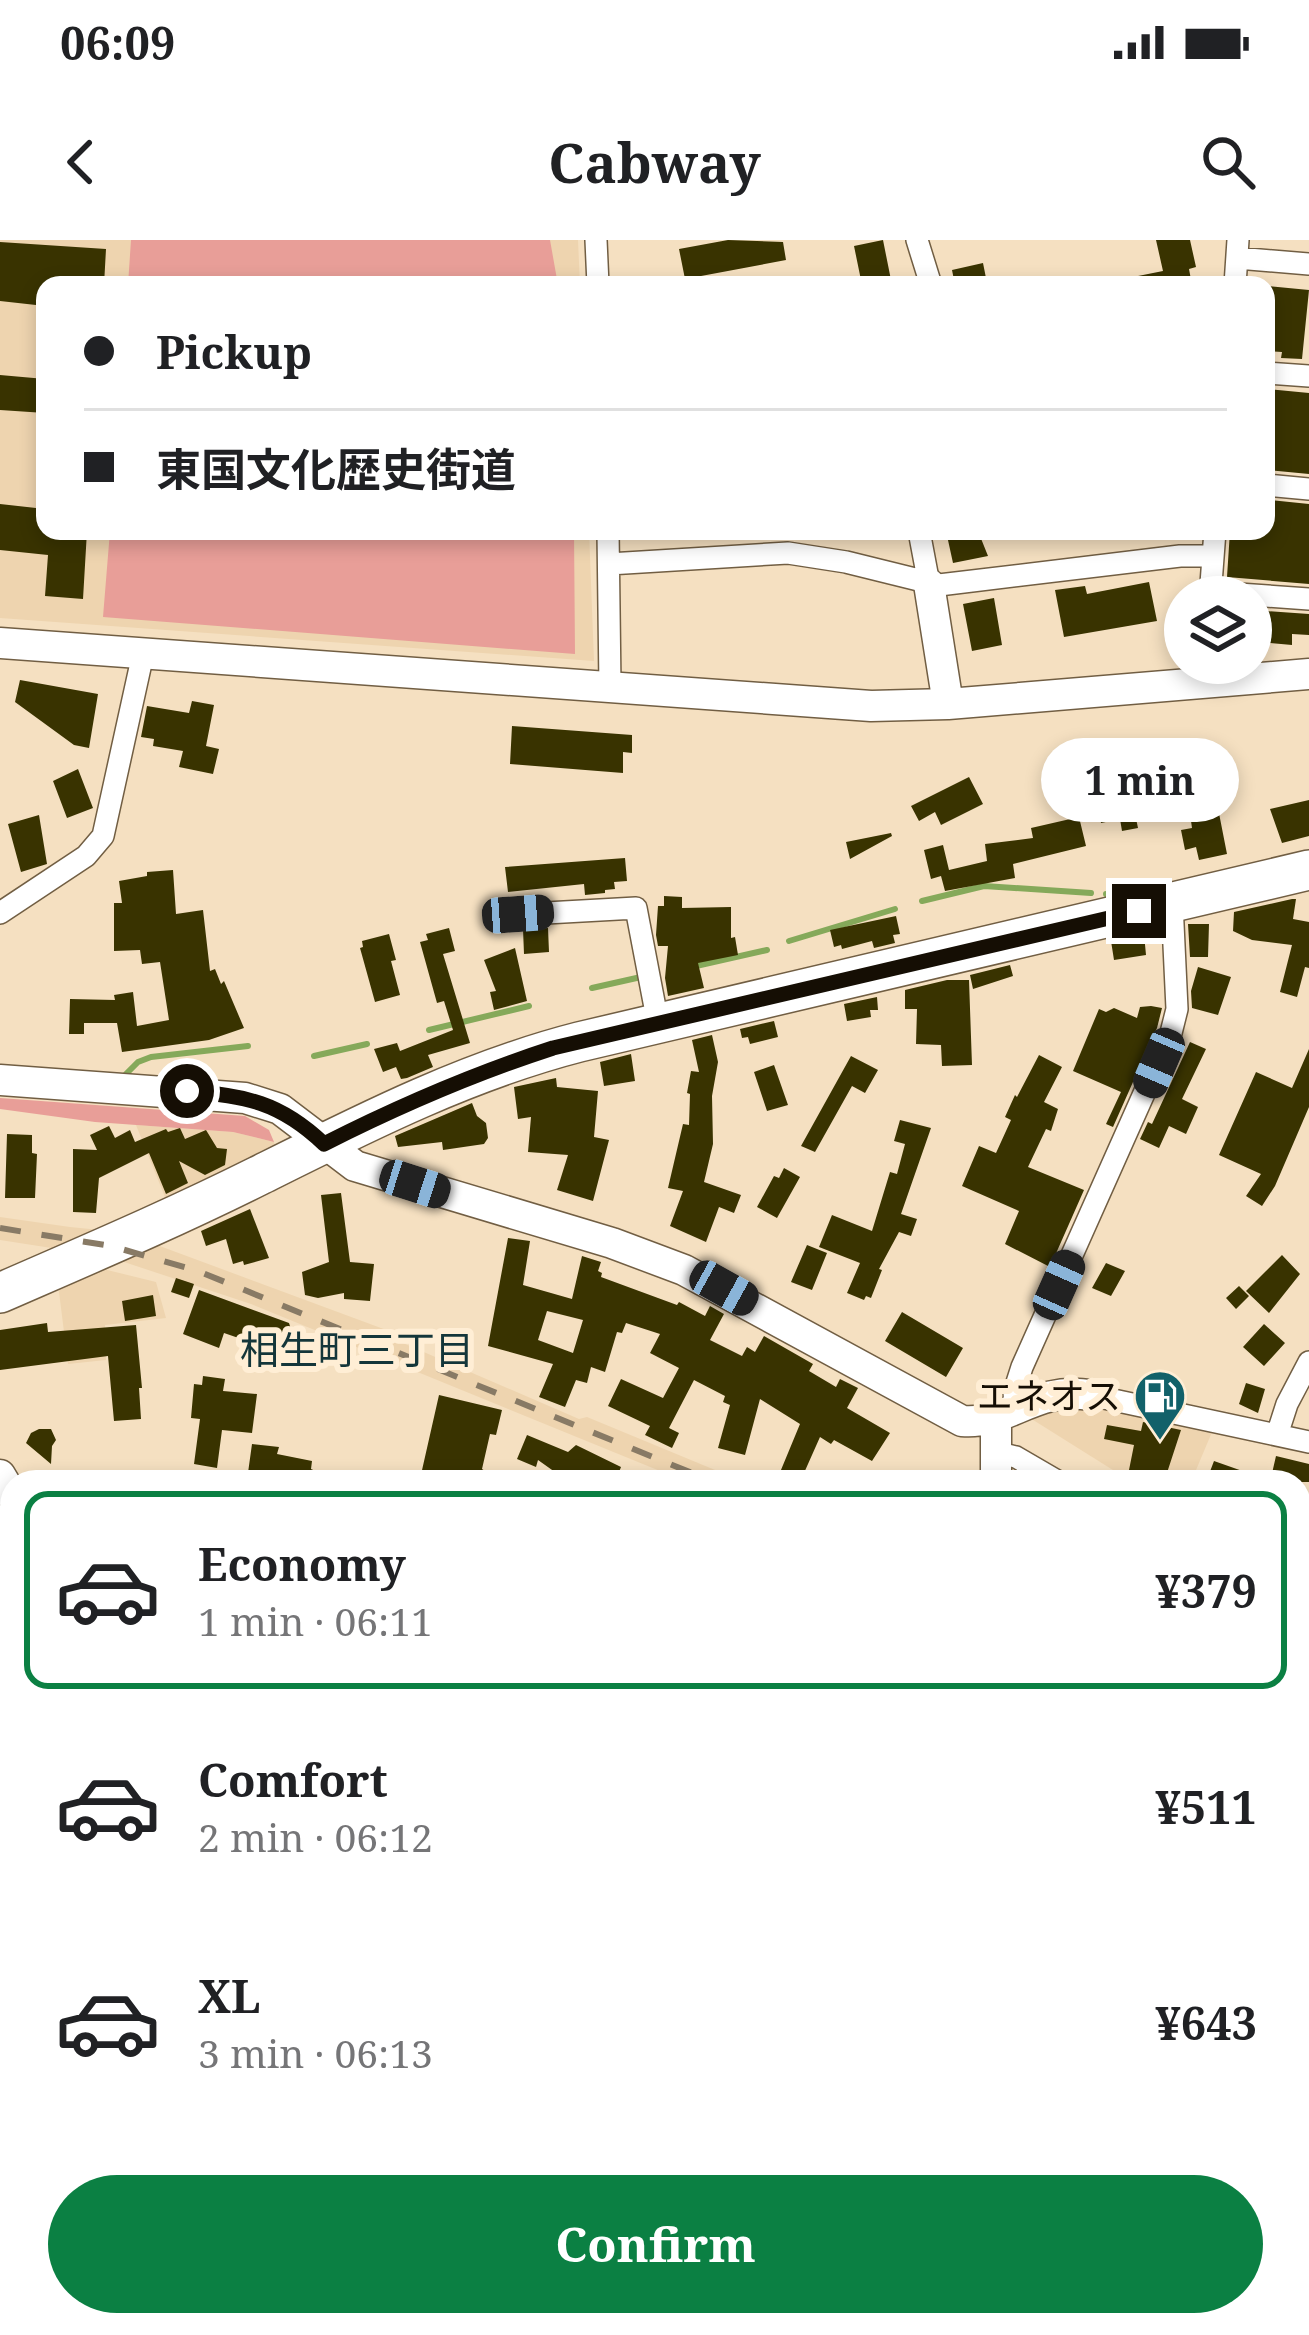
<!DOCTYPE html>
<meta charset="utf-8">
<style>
body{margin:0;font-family:"Noto Serif","Noto Sans JP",serif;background:#f6f6f6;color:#202124;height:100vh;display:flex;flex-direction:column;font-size:45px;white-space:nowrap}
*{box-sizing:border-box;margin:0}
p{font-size:39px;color:#757577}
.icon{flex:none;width:66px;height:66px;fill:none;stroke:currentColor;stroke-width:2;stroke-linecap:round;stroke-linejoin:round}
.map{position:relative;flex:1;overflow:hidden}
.details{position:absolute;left:0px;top:1230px;width:1311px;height:867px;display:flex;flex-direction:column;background:#fff;border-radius:36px 36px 0 0;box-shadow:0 6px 18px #0003}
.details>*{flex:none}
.guide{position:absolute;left:36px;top:36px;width:1239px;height:264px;border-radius:24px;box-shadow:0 6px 18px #0003;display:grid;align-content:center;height:264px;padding:0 48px;background:#fff}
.buttons{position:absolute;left:1164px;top:336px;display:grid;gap:24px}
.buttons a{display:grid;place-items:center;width:108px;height:108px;border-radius:50%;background:#fff;box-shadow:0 6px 18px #0003;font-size:60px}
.end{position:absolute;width:54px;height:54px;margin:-27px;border:15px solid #150e04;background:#fff;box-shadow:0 0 0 6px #fff}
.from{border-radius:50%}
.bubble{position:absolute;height:84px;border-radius:42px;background:#fff;box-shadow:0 6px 18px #0003;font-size:39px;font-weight:700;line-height:84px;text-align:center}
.car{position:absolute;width:36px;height:72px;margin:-36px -18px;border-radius:15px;box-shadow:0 0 9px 3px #0007;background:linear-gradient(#222 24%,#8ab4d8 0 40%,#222 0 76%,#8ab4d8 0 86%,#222 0)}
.guide b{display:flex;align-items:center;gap:42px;height:114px;font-size:45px}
.guide b+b{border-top:3px solid #e0e0e0}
.guide i{width:30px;height:30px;background:#202124}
ul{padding:21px 0 0;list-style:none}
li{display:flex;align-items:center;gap:36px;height:198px;margin:0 24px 18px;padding:0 24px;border:6px solid transparent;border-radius:24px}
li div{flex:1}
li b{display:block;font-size:45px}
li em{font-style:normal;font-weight:700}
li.active{border-color:#0b8043}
li>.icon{width:108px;height:108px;stroke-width:1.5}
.action{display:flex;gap:24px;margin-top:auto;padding:24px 48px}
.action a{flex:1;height:138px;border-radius:72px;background:#0b8043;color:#fff;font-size:48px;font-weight:700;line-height:138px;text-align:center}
.status{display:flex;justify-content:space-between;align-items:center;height:84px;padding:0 60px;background:#fff;direction:ltr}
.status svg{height:33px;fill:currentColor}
header{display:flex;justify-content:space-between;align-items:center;height:156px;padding:0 48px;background:#fff;font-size:54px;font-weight:700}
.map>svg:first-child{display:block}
.built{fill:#eed4af}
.green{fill:#e89e98}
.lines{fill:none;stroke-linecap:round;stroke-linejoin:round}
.stream{stroke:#85a95a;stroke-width:6}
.building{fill:#393300;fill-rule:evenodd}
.street-casing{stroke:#715e43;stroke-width:24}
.secondary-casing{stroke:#715e43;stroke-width:33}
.highway-casing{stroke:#715e43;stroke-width:42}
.street{stroke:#fff;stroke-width:21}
.secondary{stroke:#fff;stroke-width:30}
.highway{stroke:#fff;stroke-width:39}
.rail{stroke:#887a65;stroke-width:6;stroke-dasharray:21 21;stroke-linecap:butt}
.route{stroke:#150e04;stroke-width:15}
.labels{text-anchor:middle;stroke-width:12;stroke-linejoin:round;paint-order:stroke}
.poi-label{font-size:36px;fill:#150e04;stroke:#ffeed5;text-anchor:end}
.neighbourhood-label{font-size:39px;fill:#14363a;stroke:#ffeed5}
</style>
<div class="status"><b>06:09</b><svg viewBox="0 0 49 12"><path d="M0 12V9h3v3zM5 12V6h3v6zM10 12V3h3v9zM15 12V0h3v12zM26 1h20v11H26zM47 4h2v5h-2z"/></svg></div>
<header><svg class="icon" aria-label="back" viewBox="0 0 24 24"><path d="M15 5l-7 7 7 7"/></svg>Cabway<svg class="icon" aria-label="search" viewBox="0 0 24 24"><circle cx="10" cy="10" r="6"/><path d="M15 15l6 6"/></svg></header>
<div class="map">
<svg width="1309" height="2095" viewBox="0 0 1309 2095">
<rect width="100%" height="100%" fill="#f5e0c1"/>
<path class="built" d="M0,0h578l2,45h-535v246h544l5,130 -594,-43z
M136,885l97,7 41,10 2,7 -109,53z
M0,977l70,10 30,3 -42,19 -58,-9z
M157,1005l232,86v6l190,82 8,-2 157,65h-57l-436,-178 -139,-46z
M95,1027l61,15 10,36 -61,7 1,35 -38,4 -10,-80z
M1091,1165l121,27 -21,50h-59l-102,-64 6,-9z"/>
<path class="green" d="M131,0h419l8,45h-430z
M110,291h464l1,123 -472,-37z
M0,858l245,18 24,14 5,12 -41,-10 -138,-10 -95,-13z
M0,1322h12v547h-12z
M1299,1394l10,7v74l-10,-4z
M1299,1702l10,4v336l-10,-4z
M238,2085h467l1,10h-469z
M755,2085h113l3,10h-113z
M898,2085h114l2,10h-114z"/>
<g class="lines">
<path class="stream" d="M1106,654l27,-1
M922,661l62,-15 107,7
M789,701l106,-32
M696,726l71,-16
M592,748l49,-11
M429,790l100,-24
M314,816l53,-12
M126,834l12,-12 13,-5 97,-11
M1299,1369l10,-1"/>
</g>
<path class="building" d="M728,0l55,2 3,18 -101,19 -6,-30z
M883,0l9,45h-30l-8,-39z
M1156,0h34l6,27 -7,2 3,16h-63l-1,-7 35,-7z
M0,2l106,7 -2,36h-59v21l-45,-5z
M983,23l4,20 -32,2 -3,-15z
M1266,46l43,4 -7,69 -21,-1 1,-6 -16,-1z
M0,135l45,4v34l-45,-3z
M1266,149l43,4v81l-43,-4z
M1269,260l40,4v80l-82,-7 3,-46h37z
M0,264l45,5v22h42l-4,68 -38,-3 3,-41 -48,-5z
M946,291h32l10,25 -35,7z
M1149,342l8,39 -93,16 -9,-47 30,-4 2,8z
M994,358l8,47 -30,6 -9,-47z
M1251,370l58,4v21l-17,-1v11l-33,-3 2,-28h-10z
M20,440l78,14 -9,54 -15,-3 -59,-43z
M192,461l22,4 -8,41 13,3 -6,25 -34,-7 4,-16 -30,-5 1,-7 -13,-2 6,-31 42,7z
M512,486l120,9v18l-9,-1v21l-113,-9z
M1207,512l20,102 -28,6 -3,-13 -11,3 -4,-20 11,-2 -10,-72z
M1115,521l1,7 9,-2 13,62 -16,3 -2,-12 -19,4 -8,-54z
M78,529l15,39 -26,10 -14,-37z
M969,537l14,27 -42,21 -6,-13 -16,9 -8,-15z
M1309,560v36l-27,7 -12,-34z
M39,575l8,49 -26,8 -13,-48z
M1079,577l7,29 -73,18 2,14 -70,13 -4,-15 -10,3 -7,-29 19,-5 6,25 38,-9 -2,-17 48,-6 -2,-10z
M891,593l1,3 -42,23 -4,-17z
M625,618l2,23 -13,1 1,7 -10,1v3l-20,2 -1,-11 -76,8 -3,-25z
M173,630l3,44 27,-4 7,61 5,-2 6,15 3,-3 20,47 -35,12 -87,12 -5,-29h-33v11h-15l1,-35 45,1 -1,-5 19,-3 4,34 32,-6 -9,-58 -18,2 -2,-14 -26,1v-48h8l-3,-22 28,-5v-4z
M664,656l18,1v11l49,-1v31l4,-1 3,18 -40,8 6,25 -36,8 -3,-18 3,-32h-10l-2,-11 2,-29h6z
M1292,659h4l-3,20 16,3v46l-4,-1 -8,30 -17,-5 12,-47 -40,-5 -19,-9 1,-19z
M896,676l4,18 -7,1 2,8 -21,5 -2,-7 -30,8 -1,-4 -7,2 -4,-17z
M1188,684h21l-1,33h-18z
M449,688l6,23 -12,3 27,89 -42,12 5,12 -26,11 -6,1 -5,-12 -13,5 -9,-23 23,-6 3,8 53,-21 -9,-29 -7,2 -17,-61 8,-2 -2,-6z
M548,688l1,24 -25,2 -1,-25z
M389,694l7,26 -5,1 9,34 -25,7 -15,-54 3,-1 -1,-6z
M1144,694l2,21 -32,5 -3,-19z
M515,708l12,53 -33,9 -4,-18 6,-1 -12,-31z
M1010,725l3,11 -40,13 -3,-14z
M1198,727l33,10 -13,38 -26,-7 -1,-17z
M947,740h22l3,85 -30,1 -1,-21 -25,-1 1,-35h-12v-19z
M877,757l1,13h-8l1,7 -24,4 -3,-17z
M1151,766l11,2 -5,20 -44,99 -7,-3 15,-32 -48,-21 26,-62 7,3 8,-4 23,10 3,-11z
M774,781l4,16 -28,7 -2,-7 -6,1 -2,-9z
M712,795l6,27 -6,34 1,48 -9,38 37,13 -7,18 -15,-6 -13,35 -36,-16 13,-35 -15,-3 15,-64 6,1 1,-31 -3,-1 4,-22 8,1 -7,-32z
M1190,802l16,7 -24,50 16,8 -12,27 -17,-8 -10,22 -19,-9 8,-17 4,2z
M1309,809v58l-34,79 -13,20 -16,-10 15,-22 -42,-19 37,-83 36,16z
M631,814l4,27 -31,5 -4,-24z
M1039,815l23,12 -18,35 14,7 -7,22 -5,-2 -18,38 56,23 -34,77 -45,-23 14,-33 -57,-25 17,-40 17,7 15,-33 -6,-3 10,-22 2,2z
M851,816l27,14 -13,23 -13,-7 -37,66 -14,-6z
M774,825l14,40 -21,6 -13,-39z
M556,838l1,9 41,4 -4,46 15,3 -16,61 -36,-11 11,-35 -40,-3 3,-35 -13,2 -4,-32z
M472,863l5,13 9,7 2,15 -4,6 -41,6 -1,-8 -44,5 -3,-11z
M900,880l31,8 -30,86 16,5 -6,17 -12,-4 -20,37 3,1 -11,28 -5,-2 -2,4 -17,-7 13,-30 -41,-16 13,-32 40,16 18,-59 7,2 8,-30 -11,-3z
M109,886l6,12 15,-8 5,12 31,-13 2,3 12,-4 5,11 21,-9 11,18 10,1 -2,16 -20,10 -26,-14 9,22 -22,11 -17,-41 -50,25 -3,35 -23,-1v-63l24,1 -7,-15z
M7,894l25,1v18l5,1 -2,44h-30z
M784,928l16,9 -23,41 -20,-11 17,-31 5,2z
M341,953l9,69 24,2 -4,37 -26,-2v-6l-26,5 -13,-3 -3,-23 27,-10 -8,-67z
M250,969l19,49 -25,7 -1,-4 -10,3 -7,-25 -20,7 -5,-15z
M508,998l22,3 -7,44 49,14 10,-43 19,6 -3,9 4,2 -1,4 76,28 2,-3 26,14 5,-10 14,8 -14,26 32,16 5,-9 8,5 9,-16 49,28 -4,7 27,16 4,-8 18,9 -11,20 43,25 -18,28 -38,-21 -3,4 -11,-7 -20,45h-24l24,-58 -40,-25 -15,56 -27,-7 12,-43 -7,-3 2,-6 -31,-16 -25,48 10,5 -7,15 -27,-13 5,-9 -42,-20 13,-27 42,19 16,-30 -29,-15 10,-19 -34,-11 -4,10 -5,-1 -12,40 -14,-5 -4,16 -11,-3 -11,27 -26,-10 14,-33 -65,-18zM547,1071l36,9 -10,33 -35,-13z
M807,1005l20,8 -15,37 -21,-8z
M1282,1015l18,19 -31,39 -23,-22z
M1106,1023l19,8 -14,25 -19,-8z
M176,1038l18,6 -5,14 -18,-6z
M1239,1046l10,10 -13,13 -10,-11z
M199,1050l90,33 15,47 -25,-10 3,-7 -58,-20 -5,15 -36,-14z
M153,1055l3,21 -31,5 -3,-20z
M902,1072l61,36 -17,29 -61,-36z
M47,1083l1,9 88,-7 6,63h-3l2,31 -27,2 -6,-65 -108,14v-40z
M1264,1084l21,19 -21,23 -21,-19z
M203,1136l22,3 -2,12 34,3 -5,39 -30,-3 -5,38 -23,-4 6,-45 -9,-1 3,-34 8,1z
M1246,1143l19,6 -7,24 -19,-9z
M439,1155l63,15 -6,25 -6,-1 -8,35 19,13 -81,-3z
M1143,1182l38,8 -17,52 -36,-7 6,-30 -30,-6 3,-14 34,6z
M39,1189h12l5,11 -4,6 -1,18 -25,-21 5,-10z
M527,1195l41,17 8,-7 45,22 -6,15h-46l-31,-22 -2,7 -19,-8z
M252,1204l27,3 -2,7 35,7 -1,8 28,13 -92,-2z
M1276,1216l33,8v18h-39z
M1214,1221l54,19v2h-62z"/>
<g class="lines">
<g class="street-casing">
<path id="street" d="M596,0l2,45
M917,0l14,45
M1237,18l72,6
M1235,45l3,-45
M1266,133l43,3
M1266,245l43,4
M608,291l2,156
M919,291l10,53
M609,324l179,-11 58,9 93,23 241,-29h32
M1210,352l99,7
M1210,357l5,-66
M0,673l86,-57 17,-20 40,-182
M510,675l126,-7 22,115
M1090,1155l219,47
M1015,1167l-1,-15 8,-25 149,-334 6,-24 -5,-106
M1277,1195l10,-31 22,-42
M999,1213l17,4 43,25
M1299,1633l10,4
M0,1877h12
M29,2095l1,-10"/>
</g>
<g class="secondary-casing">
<path id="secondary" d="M929,344l19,120
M0,403l871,63 77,-2 361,-30
M0,840l245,18 35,11 75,57 257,77 72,27 278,151c46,4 72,-35 128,-26
M996,1176v66
M0,1235l12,20
M1299,2069l10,4"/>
</g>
<g class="highway-casing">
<path id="highway" d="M0,1053c87,-38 174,-75 258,-117 104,-52 208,-105 321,-134l730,-172"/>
</g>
<use href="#street" class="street"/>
<use href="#secondary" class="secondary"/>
<use href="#highway" class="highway"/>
<path class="rail" d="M0,988l111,18 87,25 516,211
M1299,1483l10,4"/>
</g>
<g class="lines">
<path class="route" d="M187,851c59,5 93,11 137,53 75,-38 149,-70 229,-96l586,-137"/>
</g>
<defs>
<g id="fuel-pin" transform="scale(2.7)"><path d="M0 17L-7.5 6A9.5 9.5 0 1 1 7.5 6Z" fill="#12616a" stroke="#ffeed5"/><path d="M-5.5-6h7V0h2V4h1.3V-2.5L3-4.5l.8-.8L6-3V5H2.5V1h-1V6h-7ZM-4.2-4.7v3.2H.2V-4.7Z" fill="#fff"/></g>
</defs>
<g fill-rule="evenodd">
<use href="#fuel-pin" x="1160" y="1156"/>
</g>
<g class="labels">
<g class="poi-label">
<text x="1121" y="1169">エネオス</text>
</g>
<g class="neighbourhood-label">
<text x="357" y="1124">相生町三丁目</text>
</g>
</g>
</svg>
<div class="buttons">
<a><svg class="icon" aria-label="layers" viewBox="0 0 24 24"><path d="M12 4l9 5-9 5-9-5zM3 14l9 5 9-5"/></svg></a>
</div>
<i class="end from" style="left:187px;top:851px"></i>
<i class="end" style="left:1139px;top:671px"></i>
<div class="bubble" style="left:1041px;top:498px;width:198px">1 min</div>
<i class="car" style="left:518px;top:674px;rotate:86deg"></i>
<i class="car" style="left:1159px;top:823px;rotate:203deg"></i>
<i class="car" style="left:415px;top:944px;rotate:108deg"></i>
<i class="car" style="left:1059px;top:1045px;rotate:24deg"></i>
<i class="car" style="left:724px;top:1048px;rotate:119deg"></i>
<div class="guide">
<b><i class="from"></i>Pickup</b>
<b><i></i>東国文化歴史街道</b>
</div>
<section class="details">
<ul>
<li class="active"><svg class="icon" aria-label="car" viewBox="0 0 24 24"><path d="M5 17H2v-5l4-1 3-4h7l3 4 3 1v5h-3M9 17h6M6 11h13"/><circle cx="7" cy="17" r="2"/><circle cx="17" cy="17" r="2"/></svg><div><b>Economy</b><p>1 min · 06:11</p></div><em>¥379</em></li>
<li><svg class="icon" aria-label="car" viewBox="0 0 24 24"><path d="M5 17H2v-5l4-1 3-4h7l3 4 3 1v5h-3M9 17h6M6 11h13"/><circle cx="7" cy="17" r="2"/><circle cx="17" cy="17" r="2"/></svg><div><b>Comfort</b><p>2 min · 06:12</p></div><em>¥511</em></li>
<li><svg class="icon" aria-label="car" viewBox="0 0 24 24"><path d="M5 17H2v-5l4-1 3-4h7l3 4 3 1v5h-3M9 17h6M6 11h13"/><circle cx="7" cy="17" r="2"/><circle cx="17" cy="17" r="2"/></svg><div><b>XL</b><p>3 min · 06:13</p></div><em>¥643</em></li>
</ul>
<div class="action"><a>Confirm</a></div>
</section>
</div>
